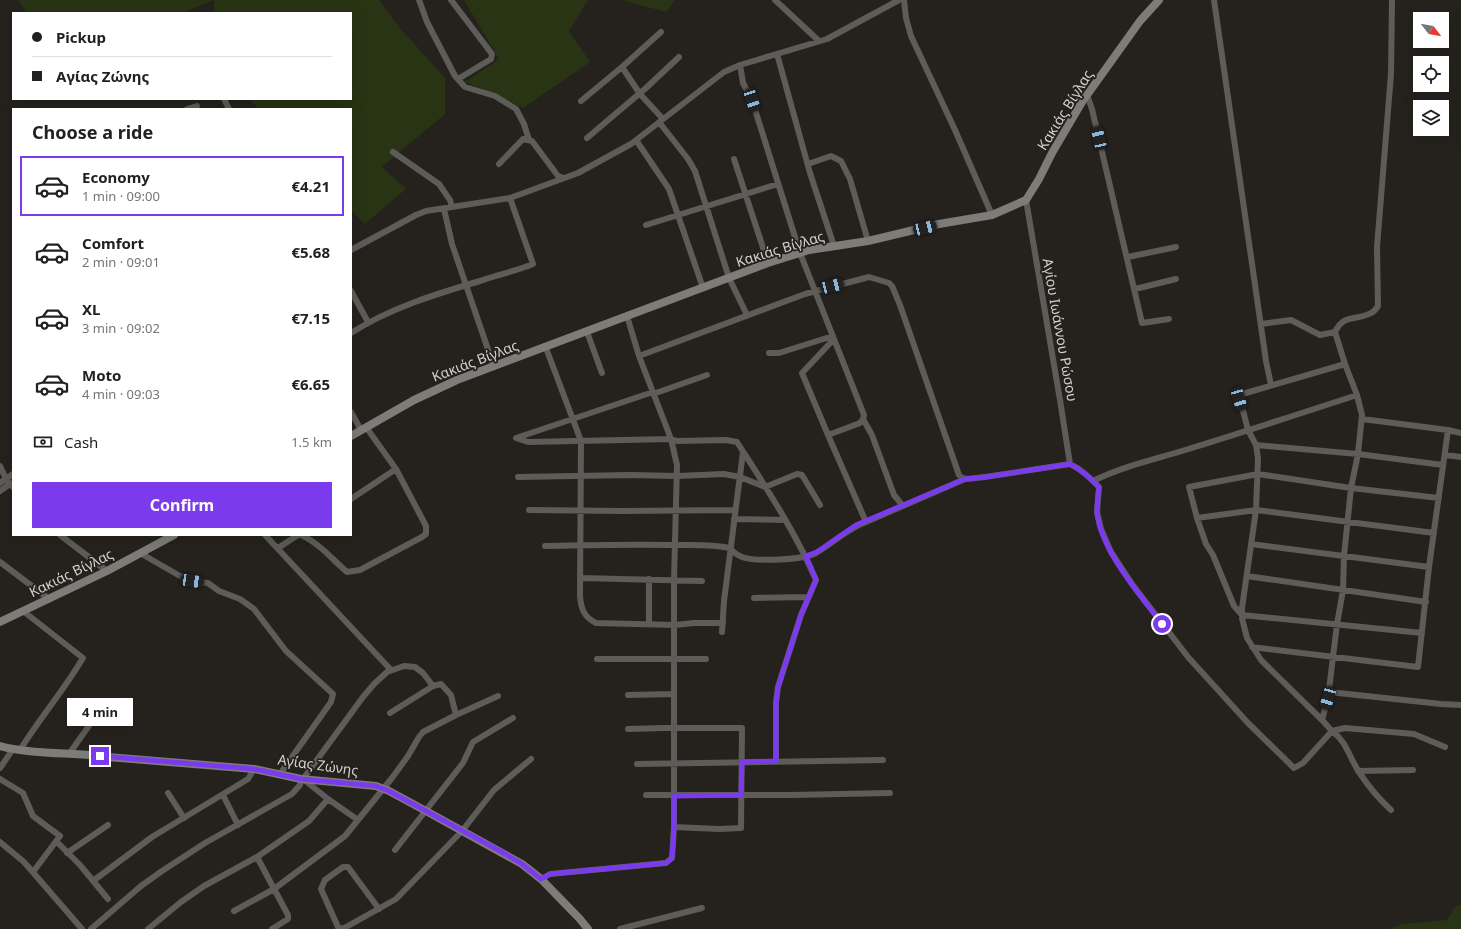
<!DOCTYPE html>
<meta charset="utf-8">
<style>
body{margin:0;font-family:"Noto Sans",sans-serif;background:#f6f6f6;color:#202124;height:100vh;display:flex;flex-direction:column;font-size:15px;white-space:nowrap}
*{box-sizing:border-box;margin:0}
p{font-size:13px;color:#757577}
.icon{flex:none;width:22px;height:22px;fill:none;stroke:currentColor;stroke-width:2;stroke-linecap:round;stroke-linejoin:round}
.map{position:relative;flex:1;overflow:hidden}
.panel{position:absolute;left:12px;top:108px;width:340px;height:428px;display:flex;flex-direction:column;background:#fff;border-radius:0px;box-shadow:0 4px 16px #0002}
.panel>*{flex:none}
.hud{position:absolute;left:12px;top:12px;width:340px;height:88px;border-radius:0px;box-shadow:0 4px 16px #0002;display:grid;align-content:center;height:88px;padding:0 20px;background:#fff}
.needle{width:26px;rotate:121deg}
.controls{position:absolute;left:1413px;top:12px;display:grid;gap:8px}
.controls a{display:grid;place-items:center;width:36px;height:36px;border-radius:0px;background:#fff;box-shadow:0 4px 16px #0002;font-size:20px}
.end{position:absolute;width:18px;height:18px;margin:-9px;border:5px solid #7c3aed;background:#fff;box-shadow:0 0 0 2px #fff}
.from{border-radius:50%}
.bubble{position:absolute;height:28px;border-radius:0px;background:#fff;box-shadow:0 4px 16px #0002;font-size:13px;font-weight:700;line-height:28px;text-align:center}
.car{position:absolute;width:12px;height:24px;margin:-12px -6px;border-radius:5px;box-shadow:0 0 3px 1px #0007;background:linear-gradient(#222 24%,#8ab4d8 0 40%,#222 0 76%,#8ab4d8 0 86%,#222 0)}
.hud b{display:flex;align-items:center;gap:14px;height:38px;font-size:15px}
.hud b+b{border-top:1px solid #e0e0e0}
.hud i{width:10px;height:10px;background:#202124}
ul{padding:0;list-style:none}
li{display:flex;align-items:center;gap:12px;height:60px;margin:0 8px 6px;padding:0 12px;border:2px solid transparent;border-radius:0px}
li div{flex:1}
li b{display:block;font-size:15px}
li em{font-style:normal;font-weight:700}
li.on{border-color:#7c3aed}
li>.icon{width:36px;height:36px;stroke-width:1.5}
h2{padding:0 20px;font-size:18px;line-height:48px}
.pay{display:flex;align-items:center;gap:10px;height:44px;padding:0 20px;font-size:15px}
.pay p{margin-inline-start:auto}
.primary-button{display:flex;gap:8px;margin-top:auto;padding:8px 20px}
.primary-button a{flex:1;height:46px;border-radius:0px;background:#7c3aed;color:#fff;font-size:16px;font-weight:700;line-height:46px;text-align:center}
.map>svg:first-child{display:block}
.green{fill:#283414}
.lines{fill:none;stroke-linecap:round;stroke-linejoin:round}
.street{stroke:#5d5c59;stroke-width:6}
.secondary{stroke:#7e7c78;stroke-width:8}
.route{stroke:#7c3aed;stroke-width:5}
.labels{text-anchor:middle;stroke-width:3.5;stroke-linejoin:round;paint-order:stroke}
.street-label{font-size:14px;fill:#d2d1ce;stroke:#25221e}
</style>
<div class="map">
<svg width="1461" height="929" viewBox="0 0 1461 929">
<rect width="100%" height="100%" fill="#25221e"/>
<path class="green" d="M18,0h361l20,27 46,51v36l-63,53 24,22 -41,35 -14,-14v-101h-93l-8,-10h101v-86h-137v-13l-32,13h-155z
M464,0h124l-19,31 21,31 -67,46 -28,-14 -30,-12 34,-23z
M622,0h53l-9,12z
M1461,904v25h-72l13,-5 45,-4 8,-13z"/>
<g class="lines">
<path class="street" d="M419,0l8,22 28,54 10,11 30,9 21,13 8,15 5,16
M451,0l41,54 -1,5 -33,20
M775,0l44,41
M904,0l2,18 5,18 44,94 37,85
M1214,0l52,361 5,24
M777,54l33,119 24,73
M740,65l3,18 9,17 48,153 64,162 -1,4 -3,4 -32,12 -26,-62 32,-34
M622,67l18,27 23,25
M1087,95l5,14 50,214 27,-4
M224,99l5,10
M581,101l41,-34 39,-35
M187,109l10,-3
M659,122l29,37 7,12 34,107 18,37
M587,138l59,-50 33,-31
M636,140l33,49 34,99
M393,152l46,32 11,16 2,7
M734,159l34,104
M499,164l24,-25 9,2 26,35 6,2
M808,164l23,-8 10,5 9,18 18,62
M1026,200l34,200 10,64
M444,209l8,35 42,123
M646,225l132,-41
M351,250l65,-35 10,-4 84,-13 68,-25 53,-29 93,-72 16,-7 87,-26 72,-39
M1128,257l48,-10
M1135,289l41,-10
M351,291l17,31
M627,316l12,40 32,83 6,2 49,-1 11,2c28,44 58,89 79,138l-15,35 -23,72 -2,15v59
M1261,324l30,-4 29,15 15,-3
M587,332l15,41
M351,333c39,-25 85,-39 129,-52 17,-6 36,-10 53,-17l-23,-66
M546,348l35,93 -1,155c1,13 4,21 16,27l79,2 19,-2h29
M769,353h10l54,-17
M639,356l166,-62 64,-17 20,6 3,3 8,19 59,170 3,3 5,1 18,-2 85,-13c11,5 20,14 29,23l-2,25 4,17 10,23 21,32 56,73 60,66 46,45 9,-5 29,-32 -10,-11 6,-22 9,-74 6,-34 1,-34 7,-68 7,-34 4,-39 -5,-20 -12,-31 -10,-32c9,-19 22,-11 36,-19 3,-1 5,-4 7,-7l-1,-59 14,-173 1,-74
M653,394l54,-19
M351,412l10,18
M863,419l9,16 22,60 9,11
M1362,419l86,11 13,3
M828,435l38,87 99,-43
M1256,445l102,9 85,11
M1445,455l16,2
M0,466l6,13 7,8
M518,477l113,-2 46,1 47,-2 16,3 25,10 32,-13 5,1 18,30
M1093,481c28,-14 59,-21 89,-30 59,-18 117,-37 175,-56
M0,483l13,-9
M0,491l10,-7
M351,499l45,-30 -30,-42
M529,510l94,1 112,-1
M1197,518l59,-8 178,23
M734,519l51,1
M60,535l47,36
M265,535l126,135
M301,535c18,8 31,24 46,37l13,-2 62,-33 4,-3v-8l-30,-57
M1251,544l178,23
M545,546c43,-1 87,-2 130,-1 19,0 37,-1 55,3 3,4 7,7 12,9 14,5 61,3 74,-4 17,-10 31,-24 50,-31
M278,548l20,-13
M140,553l40,23 12,5 16,2 11,8 21,8 14,10 32,42 47,43 -2,8 -51,72
M0,562l49,37
M1247,576l179,26
M580,578l122,3
M649,579v44
M754,598l54,-1
M722,632l2,-31 19,-149
M1422,633l-180,-18 -8,-9 -21,-51 -7,-11 -9,-26 -8,-31 69,-13 93,14 88,10
M1252,647l166,20 11,-100 19,-137
M597,659h109
M1329,692l112,12 20,1
M628,695l46,-1
M456,715l42,-19
M1322,720l-61,-60 -14,-22 -5,-20v-10l14,-98 2,-52 -2,-13 -8,-15 -9,-35 106,-31
M628,729l37,-1h77l-1,100 -22,1 -45,-2
M1332,731l13,-3 69,6 31,13
M1332,731c15,11 17,26 27,41 9,14 19,26 32,38
M20,750c20,-32 44,-60 63,-92l-60,-47
M69,754l36,-51
M637,764l246,-4
M0,768l13,-19
M1358,771l55,-1
M0,779l23,14 10,23 27,20 -27,36
M168,793l16,25
M223,795l15,30
M646,795h146l98,-2
M328,799l30,21
M56,841l24,24 28,34
M0,842l24,20 58,67
M395,850l68,-87 10,-21 40,-24
M67,853l41,-28
M257,857l31,58v4l-16,10
M541,879l9,-5 116,-11 6,-5 2,-31v-247l3,-115 -6,-26 -143,3 -12,-4 137,-46
M93,881l59,-44 96,-58 6,-10
M379,909l-31,-42h-5l-18,13 -4,9 17,38 5,2 3,-2 50,-28 66,-68 32,-41 37,-31
M234,911l40,-22 71,-53 47,-58 16,-22 11,-19 4,-5 33,-17 -5,-20 -10,-11 -8,2
M91,929l50,-43 21,-15 43,-28 87,-49 8,-9 1,-6
M148,929l33,-27 23,-16 53,-29 52,-36 19,-22 -25,-20 60,-82 11,-13 13,-12 17,-6 11,1 8,6 10,13 -43,27
M620,929l82,-21"/>
<path class="secondary" d="M351,436l63,-36 43,-20 311,-117 41,-13 59,-9 71,-17 53,-9 34,-15 13,-21 13,-26 30,-51 58,-81 19,-21
M0,622l107,-51 67,-36
M0,746c35,9 72,6 108,11l146,12 47,10 75,7 13,5 37,20 96,53 19,15 38,39 9,11"/>
</g>
<g class="lines">
<path class="route" d="M100,756l154,13 47,10 75,7 13,5 113,61 20,12 19,15 9,-5 116,-11 6,-5 2,-31v-31l67,-1 1,-33 34,-1v-59l2,-15 23,-72 15,-35 -10,-24 11,-4 39,-27 109,-46 20,-2 85,-13c11,5 20,14 29,23 -1,8 -2,17 -2,25 3,37 43,83 65,112"/>
</g>
<g class="labels">
<g class="street-label">
<text transform="translate(1065 110) rotate(-58)" y="5">Κακιάς Βίγλας</text>
<text transform="translate(780 249) rotate(-17)" y="5">Κακιάς Βίγλας</text>
<text transform="translate(1060 330) rotate(80)" y="5">Αγίου Ιωάννου Ρώσου</text>
<text transform="translate(475 361) rotate(-21)" y="5">Κακιάς Βίγλας</text>
<text transform="translate(71 573) rotate(-26)" y="5">Κακιάς Βίγλας</text>
<text transform="translate(318 765) rotate(8)" y="5">Αγίας Ζώνης</text>
</g>
</g>
</svg>
<div class="controls">
<a><svg class="needle" viewBox="-14 -14 28 28"><path d="M0-13l5 13h-10z" fill="#e53935"/><path d="M0 13l5-13h-10z" fill="#757577"/></svg></a>
<a><svg class="icon" aria-label="locate" viewBox="0 0 24 24"><circle cx="12" cy="12" r="6"/><path d="M12 2v4M12 18v4M2 12h4M18 12h4"/></svg></a>
<a><svg class="icon" aria-label="layers" viewBox="0 0 24 24"><path d="M12 4l9 5-9 5-9-5zM3 14l9 5 9-5"/></svg></a>
</div>
<i class="end from" style="left:1162px;top:624px"></i>
<i class="end" style="left:100px;top:756px"></i>
<div class="bubble" style="left:67px;top:698px;width:66px">4 min</div>
<i class="car" style="left:752px;top:100px;rotate:162deg"></i>
<i class="car" style="left:1099px;top:138px;rotate:347deg"></i>
<i class="car" style="left:925px;top:228px;rotate:77deg"></i>
<i class="car" style="left:832px;top:286px;rotate:76deg"></i>
<i class="car" style="left:1239px;top:399px;rotate:164deg"></i>
<i class="car" style="left:192px;top:581px;rotate:98deg"></i>
<i class="car" style="left:1328px;top:698px;rotate:196deg"></i>
<div class="hud">
<b><i class="from"></i>Pickup</b>
<b><i></i>Αγίας Ζώνης</b>
</div>
<section class="panel">
<h2>Choose a ride</h2>
<ul>
<li class="on"><svg class="icon" aria-label="car" viewBox="0 0 24 24"><path d="M5 17H2v-5l4-1 3-4h7l3 4 3 1v5h-3M9 17h6M6 11h13"/><circle cx="7" cy="17" r="2"/><circle cx="17" cy="17" r="2"/></svg><div><b>Economy</b><p>1 min · 09:00</p></div><em>€4.21</em></li>
<li><svg class="icon" aria-label="car" viewBox="0 0 24 24"><path d="M5 17H2v-5l4-1 3-4h7l3 4 3 1v5h-3M9 17h6M6 11h13"/><circle cx="7" cy="17" r="2"/><circle cx="17" cy="17" r="2"/></svg><div><b>Comfort</b><p>2 min · 09:01</p></div><em>€5.68</em></li>
<li><svg class="icon" aria-label="car" viewBox="0 0 24 24"><path d="M5 17H2v-5l4-1 3-4h7l3 4 3 1v5h-3M9 17h6M6 11h13"/><circle cx="7" cy="17" r="2"/><circle cx="17" cy="17" r="2"/></svg><div><b>XL</b><p>3 min · 09:02</p></div><em>€7.15</em></li>
<li><svg class="icon" aria-label="car" viewBox="0 0 24 24"><path d="M5 17H2v-5l4-1 3-4h7l3 4 3 1v5h-3M9 17h6M6 11h13"/><circle cx="7" cy="17" r="2"/><circle cx="17" cy="17" r="2"/></svg><div><b>Moto</b><p>4 min · 09:03</p></div><em>€6.65</em></li>
</ul>
<div class="pay"><svg class="icon" aria-label="cash" viewBox="0 0 24 24"><path d="M3 7h18v10H3z"/><circle cx="12" cy="12" r="2"/></svg>Cash<p>1.5 km</p></div>
<div class="primary-button"><a>Confirm</a></div>
</section>
</div>
